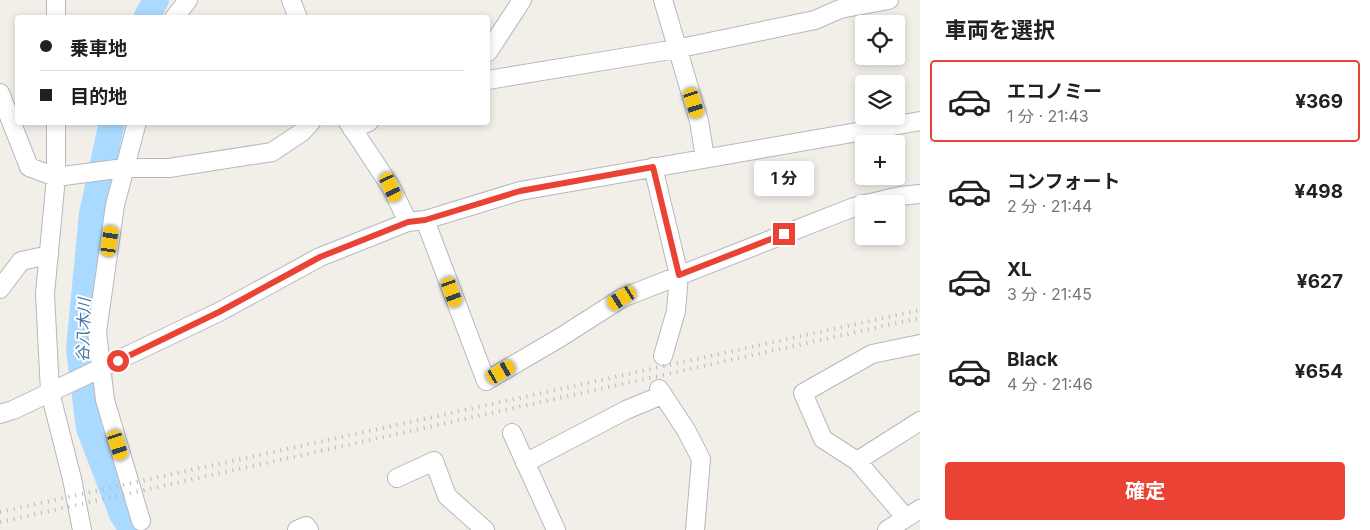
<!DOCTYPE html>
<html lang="ja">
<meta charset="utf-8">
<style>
body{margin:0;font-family:Inter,"Noto Sans JP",sans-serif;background:#f6f6f6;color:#202124;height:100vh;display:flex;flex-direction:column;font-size:19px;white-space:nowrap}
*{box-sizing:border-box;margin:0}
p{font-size:16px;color:#757577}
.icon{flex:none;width:28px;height:28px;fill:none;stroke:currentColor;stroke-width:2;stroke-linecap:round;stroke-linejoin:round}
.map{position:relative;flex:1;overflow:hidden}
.drawer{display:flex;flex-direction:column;background:#fff;width:450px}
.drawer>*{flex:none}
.banner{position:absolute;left:15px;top:15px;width:475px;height:110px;border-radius:5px;box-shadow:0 2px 8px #0003;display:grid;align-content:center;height:110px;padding:0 25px;background:#fff}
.fabs{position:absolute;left:855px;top:15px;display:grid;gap:10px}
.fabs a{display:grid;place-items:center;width:50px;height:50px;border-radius:5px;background:#fff;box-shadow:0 2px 8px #0003;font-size:25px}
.end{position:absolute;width:22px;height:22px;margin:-11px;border:6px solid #ea4335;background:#fff;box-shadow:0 0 0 2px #fff}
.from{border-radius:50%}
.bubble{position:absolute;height:35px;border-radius:5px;background:#fff;box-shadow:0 2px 8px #0003;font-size:16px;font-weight:700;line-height:35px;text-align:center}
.car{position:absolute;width:15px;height:30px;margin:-15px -8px;border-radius:6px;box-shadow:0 0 4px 1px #0007;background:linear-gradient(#f5c518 24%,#345 0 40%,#f5c518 0 76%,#345 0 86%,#f5c518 0)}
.banner b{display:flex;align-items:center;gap:18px;height:48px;font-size:19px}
.banner b+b{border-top:1px solid #e0e0e0}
.banner i{width:12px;height:12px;background:#202124}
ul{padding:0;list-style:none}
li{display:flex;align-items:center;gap:15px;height:82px;margin:0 10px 8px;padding:0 15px;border:2px solid transparent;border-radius:5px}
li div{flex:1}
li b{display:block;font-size:19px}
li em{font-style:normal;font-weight:700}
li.on{border-color:#ea4335}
li>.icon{width:45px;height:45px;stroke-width:1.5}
h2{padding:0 25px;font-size:22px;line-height:60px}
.action{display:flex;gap:10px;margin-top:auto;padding:10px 25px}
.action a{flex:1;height:58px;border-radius:5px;background:#ea4335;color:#fff;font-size:20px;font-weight:700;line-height:58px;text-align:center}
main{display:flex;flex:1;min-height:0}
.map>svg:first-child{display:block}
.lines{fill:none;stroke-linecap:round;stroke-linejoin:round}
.river{stroke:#aadaff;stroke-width:26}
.minor-casing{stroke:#b5b8bc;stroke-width:20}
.minor{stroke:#fff;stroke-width:18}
.rail{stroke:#b6b7b8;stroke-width:4;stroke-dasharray:1 6;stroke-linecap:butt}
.route{stroke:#ea4335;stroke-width:6}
.labels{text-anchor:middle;stroke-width:4;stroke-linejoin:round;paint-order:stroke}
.water-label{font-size:16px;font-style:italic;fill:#4174aa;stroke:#fff}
</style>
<main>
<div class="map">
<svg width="920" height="530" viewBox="0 0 920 530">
<rect width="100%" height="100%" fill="#f1efe8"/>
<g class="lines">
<path class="river" d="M146,18l10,-18
M112,122l-20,92 -13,135 10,79 33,86 10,16"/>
<g class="minor-casing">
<path id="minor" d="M56,0v18
M291,0l7,18
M663,0l36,121 6,37
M174,18l14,-18
M488,52l34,-52
M488,80l188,-31 139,-29 25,-11 49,-9
M0,93l29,74 27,10 68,-9h45l103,-16 30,-20 9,-10
M56,122v55l-11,117 5,98 22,87 10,51
M137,122l-22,83 -18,127 8,68 36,121
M348,122l43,65 17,35
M352,129l17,-7
M653,167l26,108 -3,36 -13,45
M866,204l34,-8 20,-2
M425,220l61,161 75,-44 61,-39 232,-91 10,-3
M0,289l21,-28 28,-6
M659,389l27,41 15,29 -6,71
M0,414l13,-4 206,-98 101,-55 88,-35 17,-2 95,-29 400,-70
M512,433l44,97
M857,461l63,-40
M525,463l101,-53 36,-15
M397,478l37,-17 13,35 38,34
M906,518l-49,-57 -34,-22 -20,-46 69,-39 48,-10
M297,530l9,-4 3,4
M887,530l33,-21"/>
</g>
<use href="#minor" class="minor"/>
<path class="rail" d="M0,512l920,-202
M0,522l920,-204"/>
</g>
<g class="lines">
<path class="route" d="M118,361l101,-49 101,-55 88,-35 17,-2 95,-29 133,-24 26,108 105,-41"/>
</g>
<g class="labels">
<g class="water-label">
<text transform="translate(83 330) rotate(-88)" y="6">谷八木川</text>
</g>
</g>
</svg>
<div class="fabs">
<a><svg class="icon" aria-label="locate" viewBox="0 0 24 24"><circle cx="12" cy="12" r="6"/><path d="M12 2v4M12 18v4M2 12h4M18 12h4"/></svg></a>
<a><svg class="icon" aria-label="layers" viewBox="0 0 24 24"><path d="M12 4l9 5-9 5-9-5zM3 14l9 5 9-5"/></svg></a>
<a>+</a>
<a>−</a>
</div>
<i class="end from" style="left:118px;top:361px"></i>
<i class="end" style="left:784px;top:234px"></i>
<div class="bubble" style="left:754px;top:161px;width:60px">1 分</div>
<i class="car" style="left:694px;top:103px;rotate:162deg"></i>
<i class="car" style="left:391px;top:187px;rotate:155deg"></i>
<i class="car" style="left:110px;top:241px;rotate:8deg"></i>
<i class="car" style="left:452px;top:292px;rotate:160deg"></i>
<i class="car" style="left:622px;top:298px;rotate:237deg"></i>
<i class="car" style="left:501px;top:372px;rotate:60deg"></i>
<i class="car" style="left:118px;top:445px;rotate:162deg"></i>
<div class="banner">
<b><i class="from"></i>乗車地</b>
<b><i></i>目的地</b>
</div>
</div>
<section class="drawer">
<h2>車両を選択</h2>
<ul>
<li class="on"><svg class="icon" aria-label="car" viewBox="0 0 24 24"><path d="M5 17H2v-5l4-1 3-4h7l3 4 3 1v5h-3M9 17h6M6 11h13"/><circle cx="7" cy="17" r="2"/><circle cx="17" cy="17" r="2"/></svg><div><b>エコノミー</b><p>1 分 · 21:43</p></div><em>¥369</em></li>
<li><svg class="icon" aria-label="car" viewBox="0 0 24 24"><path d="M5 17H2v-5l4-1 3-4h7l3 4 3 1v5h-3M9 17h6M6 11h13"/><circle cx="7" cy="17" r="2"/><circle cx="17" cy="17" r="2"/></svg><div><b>コンフォート</b><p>2 分 · 21:44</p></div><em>¥498</em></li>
<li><svg class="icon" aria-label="car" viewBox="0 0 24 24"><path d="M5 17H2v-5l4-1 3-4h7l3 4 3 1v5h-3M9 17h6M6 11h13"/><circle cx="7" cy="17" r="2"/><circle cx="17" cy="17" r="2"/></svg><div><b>XL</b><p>3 分 · 21:45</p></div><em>¥627</em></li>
<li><svg class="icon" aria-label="car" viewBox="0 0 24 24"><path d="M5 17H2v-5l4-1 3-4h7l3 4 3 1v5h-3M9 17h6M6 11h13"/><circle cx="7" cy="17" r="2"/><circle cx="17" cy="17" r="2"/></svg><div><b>Black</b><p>4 分 · 21:46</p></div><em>¥654</em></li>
</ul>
<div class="action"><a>確定</a></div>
</section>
</main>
